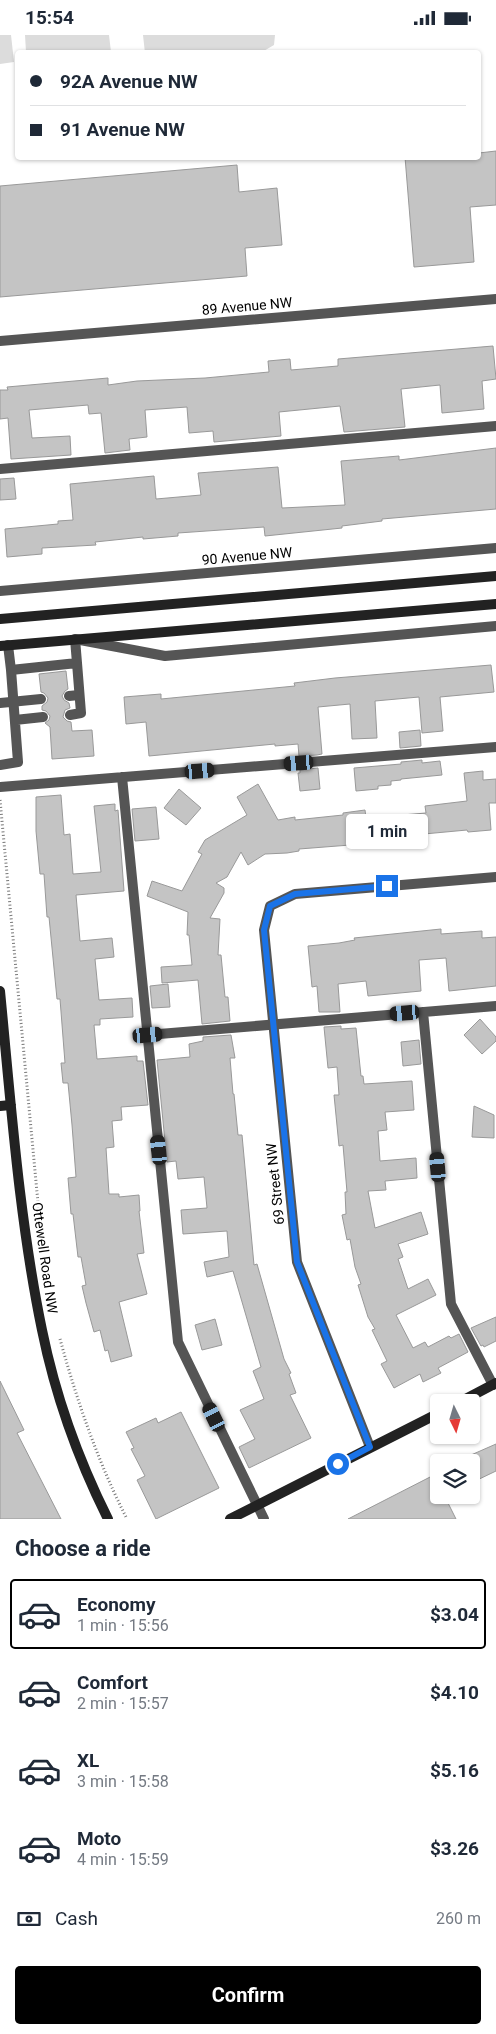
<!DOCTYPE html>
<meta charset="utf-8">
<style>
body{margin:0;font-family:Roboto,sans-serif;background:#f6f6f7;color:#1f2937;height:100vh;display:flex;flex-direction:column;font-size:19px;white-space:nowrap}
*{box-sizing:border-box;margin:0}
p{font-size:16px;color:#747a83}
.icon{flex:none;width:28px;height:28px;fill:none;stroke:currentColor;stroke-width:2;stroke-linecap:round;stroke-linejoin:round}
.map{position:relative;height:1484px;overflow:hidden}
.side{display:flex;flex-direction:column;background:#fff;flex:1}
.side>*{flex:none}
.banner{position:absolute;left:15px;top:15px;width:466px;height:110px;border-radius:5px;box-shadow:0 1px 4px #0004;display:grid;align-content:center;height:110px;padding:0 15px;background:#fff}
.needle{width:32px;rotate:175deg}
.buttons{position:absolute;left:430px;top:1359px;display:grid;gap:10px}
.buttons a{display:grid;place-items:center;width:50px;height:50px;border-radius:5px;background:#fff;box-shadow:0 1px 4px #0004;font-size:25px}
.end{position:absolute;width:22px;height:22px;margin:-11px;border:6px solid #1a73e8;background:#fff;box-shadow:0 0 0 2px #fff}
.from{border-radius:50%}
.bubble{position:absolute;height:35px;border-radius:5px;background:#fff;box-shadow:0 1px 4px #0004;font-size:16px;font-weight:700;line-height:35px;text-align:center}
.car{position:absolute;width:15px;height:30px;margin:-15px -8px;border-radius:6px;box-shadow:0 0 4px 1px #0007;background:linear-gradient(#222 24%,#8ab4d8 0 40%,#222 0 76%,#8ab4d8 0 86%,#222 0)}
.banner b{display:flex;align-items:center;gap:18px;height:48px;font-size:19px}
.banner b+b{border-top:1px solid #e0e1e3}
.banner i{width:12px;height:12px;background:#1f2937}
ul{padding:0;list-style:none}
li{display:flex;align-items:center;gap:15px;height:70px;margin:0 10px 8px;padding:0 5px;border:2px solid transparent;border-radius:5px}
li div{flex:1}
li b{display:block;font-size:19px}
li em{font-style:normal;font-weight:700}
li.on{border-color:#000}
li>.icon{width:45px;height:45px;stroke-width:1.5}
h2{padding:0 15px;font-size:22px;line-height:60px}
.pay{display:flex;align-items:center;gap:12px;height:55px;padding:0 15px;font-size:19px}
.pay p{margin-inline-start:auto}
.button{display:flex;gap:10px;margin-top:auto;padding:10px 15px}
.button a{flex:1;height:58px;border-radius:5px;background:#000;color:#fff;font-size:20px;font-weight:700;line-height:58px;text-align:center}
.status{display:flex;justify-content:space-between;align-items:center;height:35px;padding:0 25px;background:#fff;direction:ltr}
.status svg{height:14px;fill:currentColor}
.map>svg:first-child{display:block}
.green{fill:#dcdcdc}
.building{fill:#c4c4c4;stroke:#999}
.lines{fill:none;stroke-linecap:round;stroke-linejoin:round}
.path{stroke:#777;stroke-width:3;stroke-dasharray:1 2.5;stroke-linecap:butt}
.lane{stroke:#555;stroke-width:10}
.street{stroke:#555;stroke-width:10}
.secondary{stroke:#222;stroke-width:10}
.route{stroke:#1a73e8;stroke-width:6}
.labels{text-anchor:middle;stroke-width:4.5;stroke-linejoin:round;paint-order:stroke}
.street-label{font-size:14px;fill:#000;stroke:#fff}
</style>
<div class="status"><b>15:54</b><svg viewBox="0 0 49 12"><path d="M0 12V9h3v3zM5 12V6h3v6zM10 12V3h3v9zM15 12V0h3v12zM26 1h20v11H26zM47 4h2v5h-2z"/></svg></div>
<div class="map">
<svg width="496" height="1484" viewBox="0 0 496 1484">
<rect width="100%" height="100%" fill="#fff"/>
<path class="green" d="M0,0h11l3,27 -14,2z
M25,0h84l2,17h-85z
M143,0h132l-1,10 -12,7 -117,1z"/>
<path class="building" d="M496,116v54l-26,2 4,55 -60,5 -9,-110h74v-4z
M237,130l2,27 38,-4 5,57 -37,3 2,28 -247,21v-111z
M493,311l3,33 -14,2 2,28 -42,4 -2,-28 -39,4 4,38 -61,5 -4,-26 -61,6 2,24 -67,6 -1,-11 -24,2 -2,-26 -42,3 2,27 -18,2 1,11 -25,3 -4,-40 -12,1 -1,-9 -59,5 3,28 38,-2 1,19 -60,4 -3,-41 -8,1v-29h8l-1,-3 101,-9v7l29,-4 68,-3 64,-6 -1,-11 22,-2 1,11 47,-4v-7z
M496,413v61l-114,10v2l-40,5v2l-77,8 -1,-9 -86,6v3l-35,3v-2l-48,5 1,3 -54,3v6l-35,3 -2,-28 53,-5v-3l15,-1 -3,-36 84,-8 2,23 45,-4 -3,-22 80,-6 4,41 63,-3 -4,-44 58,-5v4z
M14,443l2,21 -16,1v-21z
M491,630l3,27 -54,5 3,34 -21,2 -3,-36 -44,4 2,37 -25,1 -2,-35 -32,3 4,47 -5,1 -18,1 -1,-12 -23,2v-2l-126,12 -3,-34 -20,2 -2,-27 37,-3v5l134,-13 -1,-3 41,-5z
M66,636l2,18 -3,2 -3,5 2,4 5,3 1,5 -5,2 -2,7 4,4 4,1 1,9 20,-1 2,26 -42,3 -2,-32 -5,-4 4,-3 1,-4 -4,-5 -4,-1v-4l5,-4 1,-4 -4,-5 -3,-1 -2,-18z
M420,695l1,16 -21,2 -1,-16z
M422,725v3l18,-2 2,14 -41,4v1l-10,1v4l-13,1v3l-22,2 -2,-23 47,-4v-2z
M318,733l2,21 -20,2 -2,-18h2v-3z
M483,736v9l13,-1v24h-7l2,27 -23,2 -1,-2 -43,4 1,4 -17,2v4l-45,4v-4l-64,5v2l-12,2 -22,1 -17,11 -7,-13 -14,25 -11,6 8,5v5l-14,25 10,1 -2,36h3l4,42h3l2,24 -28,3 -4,-44 -36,3 -1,-16 31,-2 -3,-30h-2l1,-23 -41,-16 5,-15 30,10 20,-37 -4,-2 7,-12 42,-25 -10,-18 21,-13 20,36 17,-3v3l48,-5v-2l22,-3 1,8 60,-5 -1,-7 42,-5 -3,-28z
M179,754l22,19 -15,17 -22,-17z
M61,760l3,40 6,-1 3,40 28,-2 -7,-66 21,-2v7l3,-1 6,81 -48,4 4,46 32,-3 2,19 -19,2 4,41 33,-2 1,19 -33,2v6h-6l3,34 40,-3v5h6l5,44 -27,2 1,13 -10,1 2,26 -8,1 3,46h10v3l20,-2 1,16h-1l5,42 -7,1 10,40 -28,8 13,54 -21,6 -3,-12 -3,1 -5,-21 -6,2 -8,-29 -4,-17 4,-1 -5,-28h-3l-5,-43h-2l-3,-36 8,-1 -4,-52 -4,-42h-5l-2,-20h4l-5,-64h-3l-8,-82h-2l-3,-43h-4l-4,-43v-34z
M156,772l3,32 -24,2 -3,-32z
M441,894v5l41,-3v7l14,-1v49l-47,5 -3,-33 -27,2 2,31 -53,5 -2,-15 -28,3 2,28h-21l-2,-26 -5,1 -4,-41 31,-3 16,-3 -1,-2z
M168,949l2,23 -18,1 -2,-22z
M480,984l16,18v4l-14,13 -18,-19z
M341,991v3l15,-1 5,48h2l1,8 48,-3 2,29 -29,2 2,18 -9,1 2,30 36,-3 1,20 -32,3 1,9 -18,1 7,37 46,-16 7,22 -30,10 5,13 -5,2 10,30 20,-10 8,16 -40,20 17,33 12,-6 3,5 21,-11 2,2 8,-4 9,18 -30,16 3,5 -18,9 -3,-8 -26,14 -13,-24 6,-3 -15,-31 3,-1 -7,-12 -10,-32 3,-1 -6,-17 -5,-28 -3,1 -5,-25 4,-1 -1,-22h2l-4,-47 -4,1 -5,-51h5l-2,-28 -9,1 -4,-41z
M231,1000l4,23h-5l3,36h1l4,41h4l12,130 3,-1 27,95 7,14 -2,1 7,19 -6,2 21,43 -62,30 -10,-21 16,-8 -15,-29 24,-11 -11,-28 8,-4 -28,-96 -26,6 -3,-15 25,-5 -2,-26 -44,3 -2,-24 26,-2 -3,-31 -26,2 -2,-18 -9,1 -10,-102 33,-3 -1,-13 14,-3v-4z
M419,1005l2,24 -18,2 -2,-24z
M474,1071l20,9v23l-22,-1z
M496,1282v24l-12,6 -1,-2 -2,1 -10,-18z
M215,1284l7,26 -20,5 -7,-25z
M0,1346l24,49 -7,3 44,86h-61z
M181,1377l38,76 -63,31 -19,-39 8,-4 -14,-27 3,-1 -8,-16 30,-14 2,5z
M496,1409v27l-25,12v-28z
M434,1440l5,10v10h5l12,24h-108z"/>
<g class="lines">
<path class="path" d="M0,765l40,424
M60,1304c17,62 38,123 67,180"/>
<path class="lane" d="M0,434l496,-43
M0,556l496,-43
M8,610l3,25
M69,661l10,-1
M0,668l41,-4
M70,680l11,-2 -4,-50
M15,685l28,-3
M0,730l18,-3 -7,-92 66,-7 -2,-24 90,17 331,-30
M122,742l56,565 86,177
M0,752l496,-40
M423,977l28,292 42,81
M147,1000l349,-29"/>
<path class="street" d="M0,306l496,-42
M370,1412l-73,-185 -33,-332 6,-24 25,-12 201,-17"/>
<path class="secondary" d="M0,584l496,-43
M0,611l496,-42
M0,956c11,113 19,228 42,339 13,64 37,131 66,189
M0,1071l11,-1
M458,1368l38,-20
M230,1484l209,-106"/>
</g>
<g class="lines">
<path class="route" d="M338,1429l32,-17 -73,-185 -33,-332 6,-24 25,-12 92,-8"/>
</g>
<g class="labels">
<g class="street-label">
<text transform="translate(247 271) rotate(-5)" y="5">89 Avenue NW</text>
<text transform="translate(247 521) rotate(-5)" y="5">90 Avenue NW</text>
<text transform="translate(275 1149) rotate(-96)" y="5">69 Street NW</text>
<text transform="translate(45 1223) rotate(82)" y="5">Ottewell Road NW</text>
</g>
</g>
</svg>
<div class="buttons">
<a><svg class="needle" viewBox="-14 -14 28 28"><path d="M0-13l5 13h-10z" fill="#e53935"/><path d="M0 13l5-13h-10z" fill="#747a83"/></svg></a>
<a><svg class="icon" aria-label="layers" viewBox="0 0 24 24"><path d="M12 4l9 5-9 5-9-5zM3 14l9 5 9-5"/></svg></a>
</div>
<i class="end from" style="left:338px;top:1429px"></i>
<i class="end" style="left:387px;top:851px"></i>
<div class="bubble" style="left:346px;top:779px;width:82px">1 min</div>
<i class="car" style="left:299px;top:728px;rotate:266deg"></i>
<i class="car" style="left:200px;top:736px;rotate:85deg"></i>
<i class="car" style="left:405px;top:978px;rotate:265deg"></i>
<i class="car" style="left:148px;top:1000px;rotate:85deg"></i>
<i class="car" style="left:159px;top:1115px;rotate:354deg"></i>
<i class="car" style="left:438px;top:1132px;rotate:355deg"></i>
<i class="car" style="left:214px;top:1382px;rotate:334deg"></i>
<div class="banner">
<b><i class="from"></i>92A Avenue NW</b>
<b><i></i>91 Avenue NW</b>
</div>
</div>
<section class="side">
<h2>Choose a ride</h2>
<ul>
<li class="on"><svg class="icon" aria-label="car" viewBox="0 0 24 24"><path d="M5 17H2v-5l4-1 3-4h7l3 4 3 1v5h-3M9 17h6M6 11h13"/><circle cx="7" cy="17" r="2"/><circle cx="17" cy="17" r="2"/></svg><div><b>Economy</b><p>1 min · 15:56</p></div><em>$3.04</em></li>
<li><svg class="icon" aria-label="car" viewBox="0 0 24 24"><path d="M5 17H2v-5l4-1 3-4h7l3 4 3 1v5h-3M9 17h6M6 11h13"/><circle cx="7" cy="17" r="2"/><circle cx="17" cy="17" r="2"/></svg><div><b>Comfort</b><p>2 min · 15:57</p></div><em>$4.10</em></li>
<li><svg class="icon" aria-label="car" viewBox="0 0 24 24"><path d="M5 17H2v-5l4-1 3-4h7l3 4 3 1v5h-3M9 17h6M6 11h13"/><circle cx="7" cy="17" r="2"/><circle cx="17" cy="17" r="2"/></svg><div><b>XL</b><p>3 min · 15:58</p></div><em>$5.16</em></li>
<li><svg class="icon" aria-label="car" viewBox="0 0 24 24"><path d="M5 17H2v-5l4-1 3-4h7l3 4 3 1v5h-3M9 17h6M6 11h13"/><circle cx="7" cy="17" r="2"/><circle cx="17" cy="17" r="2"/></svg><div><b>Moto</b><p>4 min · 15:59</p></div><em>$3.26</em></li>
</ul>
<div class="pay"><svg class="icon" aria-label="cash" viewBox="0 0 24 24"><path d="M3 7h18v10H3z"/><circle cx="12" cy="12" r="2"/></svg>Cash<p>260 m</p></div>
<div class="button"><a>Confirm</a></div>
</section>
